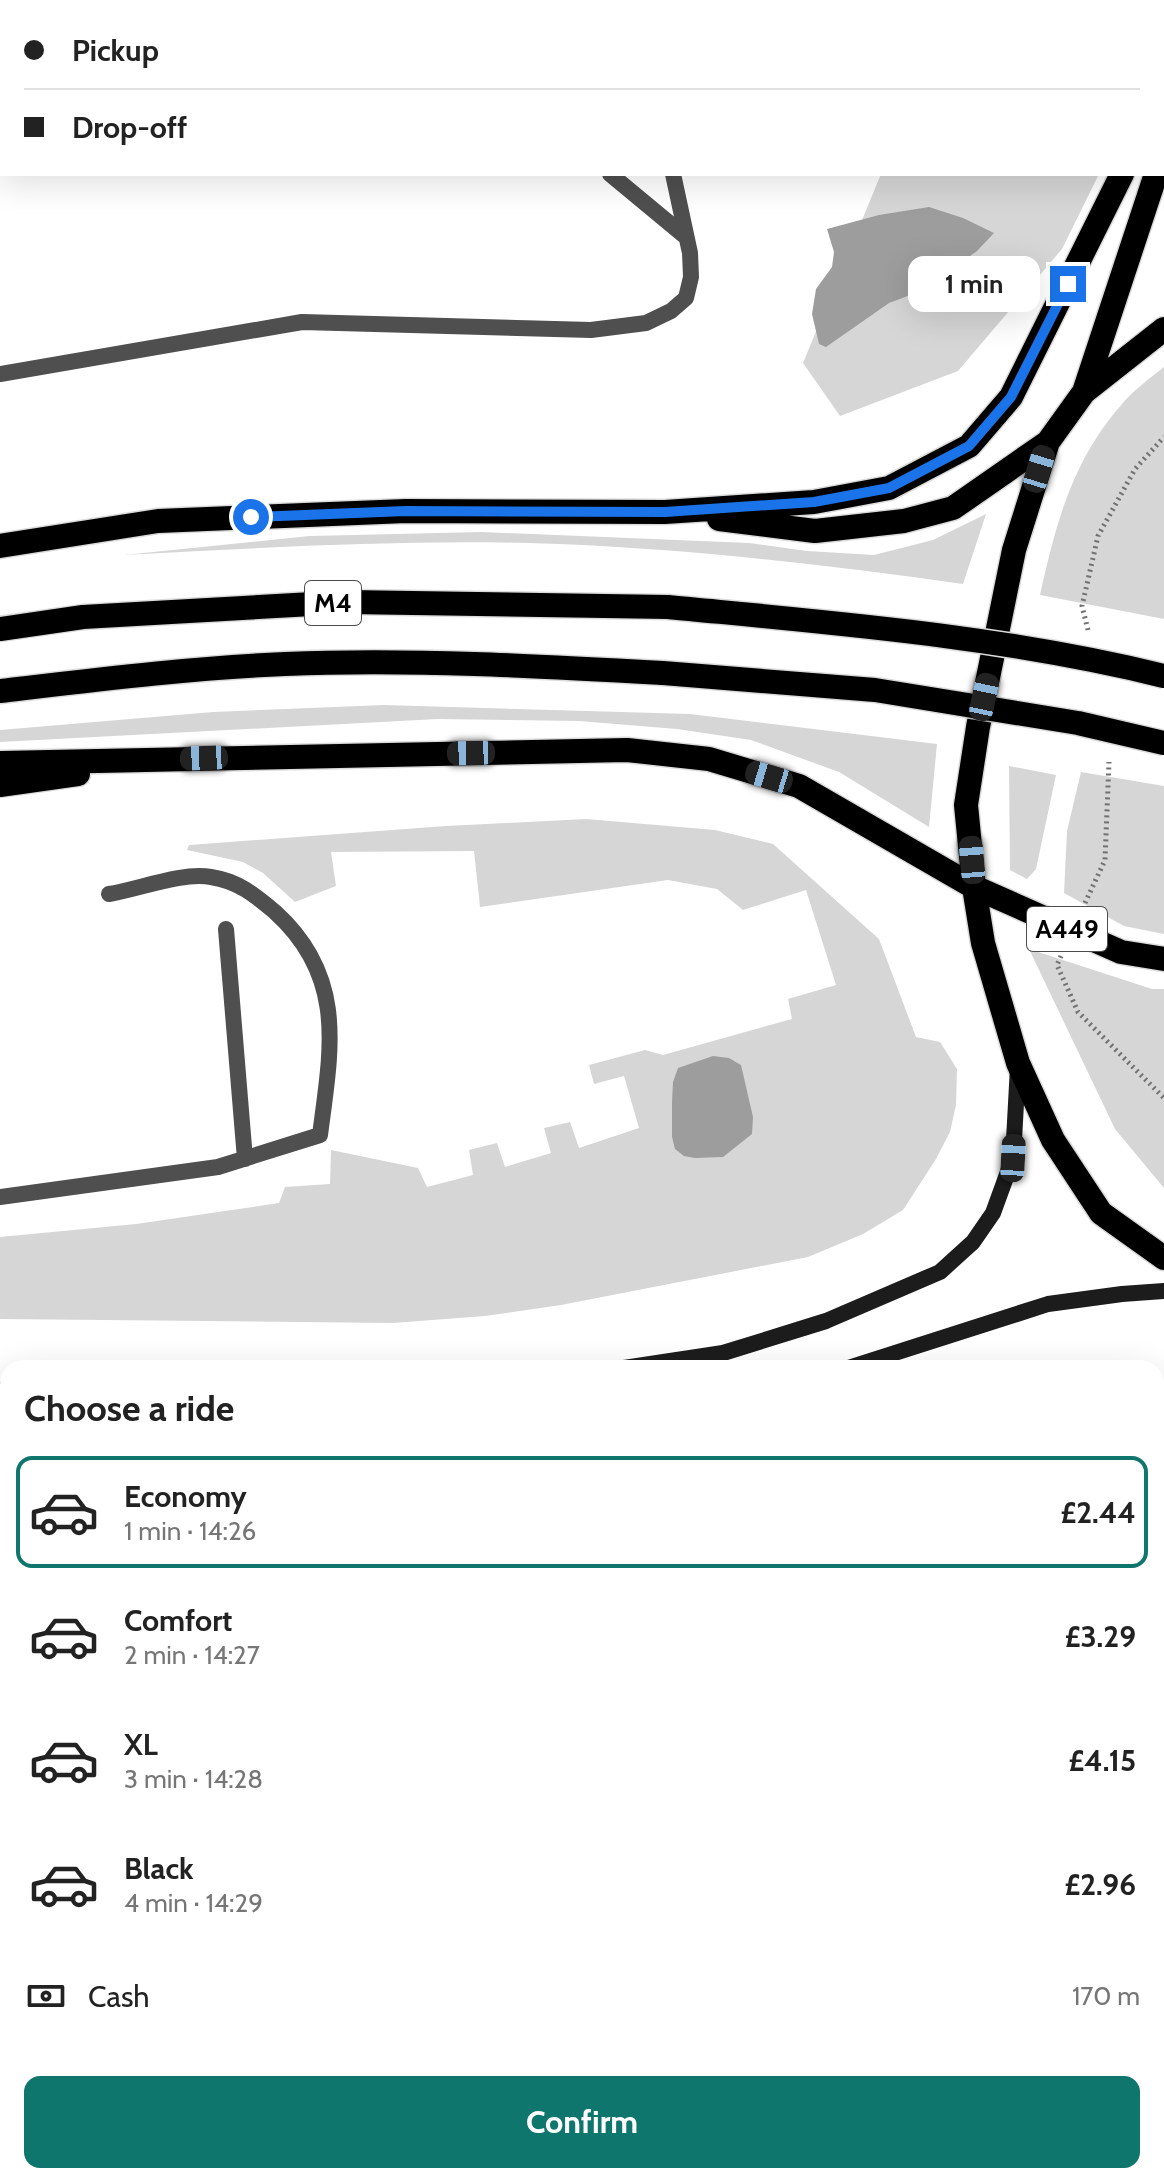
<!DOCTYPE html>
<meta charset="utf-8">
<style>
body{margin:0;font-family:Cabin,sans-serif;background:#f6f6f6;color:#222;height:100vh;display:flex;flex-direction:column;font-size:30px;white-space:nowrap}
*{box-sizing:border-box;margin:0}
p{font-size:26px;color:#767676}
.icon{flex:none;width:44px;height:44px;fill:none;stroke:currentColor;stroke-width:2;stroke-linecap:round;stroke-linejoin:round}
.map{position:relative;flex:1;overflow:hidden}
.details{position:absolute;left:0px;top:1360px;width:1164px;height:824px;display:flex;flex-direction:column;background:#fff;border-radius:24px 24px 0 0;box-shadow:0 8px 32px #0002}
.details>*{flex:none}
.guide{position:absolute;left:0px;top:0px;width:1164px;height:176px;box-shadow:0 8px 32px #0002;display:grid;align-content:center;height:176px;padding:0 24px;background:#fff}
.end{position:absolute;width:36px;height:36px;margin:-18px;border:10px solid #1a73e8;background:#fff;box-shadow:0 0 0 4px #fff}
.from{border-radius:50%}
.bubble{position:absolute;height:56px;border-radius:16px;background:#fff;box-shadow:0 8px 32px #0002;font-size:26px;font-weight:700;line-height:56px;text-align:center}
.car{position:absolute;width:24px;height:48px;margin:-24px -12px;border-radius:10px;box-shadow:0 0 6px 2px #0007;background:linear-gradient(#222 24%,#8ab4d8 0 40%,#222 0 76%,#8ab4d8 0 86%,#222 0)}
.guide b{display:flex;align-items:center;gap:28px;height:76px;font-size:30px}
.guide b+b{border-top:2px solid #e0e0e0}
.guide i{width:20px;height:20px;background:#222}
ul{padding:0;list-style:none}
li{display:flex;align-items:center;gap:24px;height:112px;margin:0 16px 12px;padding:0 8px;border:4px solid transparent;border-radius:16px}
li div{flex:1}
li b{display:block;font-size:30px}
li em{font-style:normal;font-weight:700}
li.current{border-color:#0f766e}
li>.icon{width:72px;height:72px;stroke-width:1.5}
h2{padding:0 24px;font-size:36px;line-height:96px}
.pay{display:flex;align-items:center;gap:20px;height:88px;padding:0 24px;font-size:30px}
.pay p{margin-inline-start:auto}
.action{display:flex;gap:16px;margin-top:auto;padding:16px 24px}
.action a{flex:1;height:92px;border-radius:16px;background:#0f766e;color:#fff;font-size:32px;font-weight:700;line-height:92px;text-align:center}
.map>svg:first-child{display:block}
.green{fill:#d6d6d6}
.water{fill:#9d9d9d}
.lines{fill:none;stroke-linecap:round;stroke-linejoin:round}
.primary-casing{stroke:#dbdbdb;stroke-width:23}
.highway-casing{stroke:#dbdbdb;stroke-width:27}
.path{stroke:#717171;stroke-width:5;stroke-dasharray:2 4;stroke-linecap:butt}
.lane{stroke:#4f4f4f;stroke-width:16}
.secondary{stroke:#1c1c1c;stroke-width:16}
.primary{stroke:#000;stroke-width:20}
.highway{stroke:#000;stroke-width:24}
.highway-bridge-casing{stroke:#dbdbdb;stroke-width:27;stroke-linecap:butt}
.highway-bridge{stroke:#000;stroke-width:24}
.route{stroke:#1a73e8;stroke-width:10}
.labels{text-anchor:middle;stroke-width:6;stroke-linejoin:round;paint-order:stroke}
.shield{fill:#fff;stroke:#4c4c4c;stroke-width:2}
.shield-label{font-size:26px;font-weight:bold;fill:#000}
</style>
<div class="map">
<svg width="1164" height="2184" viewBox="0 0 1164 2184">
<rect width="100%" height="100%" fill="#fff"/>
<path class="green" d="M954,0h210v41l-2,4v-43h-209z
M881,174h218l-37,75 -104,122 -118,45 -37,-53z
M1164,367v252l-124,-24c16,-72 32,-134 82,-191 12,-14 28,-26 42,-37z
M986,514l-23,70c-144,-20 -289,-37 -434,-41 -135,-3 -270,5 -405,12l186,-19 172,-4 267,11 58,8 67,4 59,-15z
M384,705l306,9 247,30 -8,83 -90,-55 -88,-32 -74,-11 -98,-8 -141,-2 -438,23v-12l213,-18z
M1009,766l47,9 -20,94 -9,10 -17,-9z
M1081,772l83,14v148l-40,-8 -60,-33 3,-62z
M586,819l129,11 58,14 106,95 37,98 24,5 17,27 -1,36 -6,27 -14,27 -33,51 -40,24 -55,23 -247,48 -76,11 -92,7 -393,-4v-82l136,-13 143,-21 6,-16 45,-3 1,-34 87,18 9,19 46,-12 -4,-25 28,-7 8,24 46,-14 -7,-25 26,-6 9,26 60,-20 -15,-52 -30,8 -5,-19 56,-15 18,5 129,-36 -4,-20 48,-14 -30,-95 -63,20 -26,-21 -49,-9 -188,27 -6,-56 -143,1 5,34 -41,16 -32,-29 -20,-11 -56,-12 2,-5 257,-19z
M1029,949l123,40h12v199l-49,-59z
M1156,1448l8,2v371l-8,13z
M0,1496h8v116h-8z
M0,2129l8,3v44h95l18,8h-121z
M872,2176h93l-7,8h-83z"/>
<path class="water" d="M929,207l34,11 31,15 -17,18 -56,40 -32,12 -63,44 -7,-3 -7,-30 4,-25 16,-22 2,-15 -7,-23 52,-14z
M713,1056l16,2 12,7 12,52 -1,17 -29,23 -28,1 -11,-2 -9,-7 -3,-12v-35l1,-20 5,-14z"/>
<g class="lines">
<g class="primary-casing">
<path id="primary" d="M1156,2035l8,-10
M1156,2129l8,-10
M1033,2184l7,-8
M1113,2184l6,-8"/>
</g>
<g class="highway-casing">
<path id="highway" d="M1162,91l2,-4
M1162,156l2,-6
M1164,329l-80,63 -36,50 -34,108 -36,177 -12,78 8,82 9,56 35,120 35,77 48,73 63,45
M1084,392l72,-218
M719,519l96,12 89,-10 49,-13 95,-66
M0,546l158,-25 248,-10 259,1 149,-10 75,-14 80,-42 42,-49 111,-223
M0,629l83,-12 265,-15 320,5
M0,691c94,-11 190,-23 285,-27 126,-5 252,2 378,9
M0,763l627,-13 82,9 90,27 175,101 147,65 43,7
M0,785l78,-11"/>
</g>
<path class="path" d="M1088,630l-6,-24 16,-70 37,-67 29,-32
M1085,903l20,-43 4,-98
M1061,956l-4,9 21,47 86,86
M1156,1406l8,1
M1156,1988l8,-9
M994,2184l6,-8
M1159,2184l5,-6"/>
<path class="lane" d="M592,0l2,2
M610,174l76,63
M0,374l302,-52 289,8 55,-7 25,-12 15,-13 5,-21 -1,-24 -17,-79
M226,929l19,230
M0,1197l218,-30 102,-32c11,-85 27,-158 -45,-223 -20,-17 -37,-31 -64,-35 -30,-5 -71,12 -102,17
M655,2176l53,8
M844,2176l1,8
M518,2184l6,-8"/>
<path class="secondary" d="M624,1368l99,-15 103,-32 114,-49 33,-30 20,-29 20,-55 5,-91
M848,1368l200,-64 74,-10 42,-3
M0,1390l8,1
M0,1450h8"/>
<use href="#primary" class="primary"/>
<use href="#highway" class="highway"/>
<g class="highway-bridge-casing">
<path id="highway-bridge" d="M668,607c166,16 334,29 496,69
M663,673l212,17 203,33 86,20"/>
</g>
<use href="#highway-bridge" class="highway-bridge"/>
</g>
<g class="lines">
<path class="route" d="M251,517l155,-6 259,1 149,-10 75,-14 80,-42 42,-49 57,-113"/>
</g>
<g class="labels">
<g class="shield">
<rect x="305" y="581" width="56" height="44" rx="6"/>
<rect x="1027" y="907" width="80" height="44" rx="6"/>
</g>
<g class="shield-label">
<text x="333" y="612">M4</text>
<text x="1067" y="938">A449</text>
</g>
</g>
</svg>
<i class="end from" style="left:251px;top:517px"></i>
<i class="end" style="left:1068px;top:284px"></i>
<div class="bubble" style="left:908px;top:256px;width:132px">1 min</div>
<i class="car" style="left:1039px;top:469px;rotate:17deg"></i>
<i class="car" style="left:984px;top:697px;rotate:12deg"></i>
<i class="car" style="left:471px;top:753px;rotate:269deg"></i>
<i class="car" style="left:204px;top:758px;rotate:268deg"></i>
<i class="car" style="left:769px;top:777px;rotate:287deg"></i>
<i class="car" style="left:972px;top:860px;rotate:355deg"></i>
<i class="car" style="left:1013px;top:1158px;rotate:3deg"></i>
<div class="guide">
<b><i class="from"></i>Pickup</b>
<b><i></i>Drop-off</b>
</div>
<section class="details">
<h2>Choose a ride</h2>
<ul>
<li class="current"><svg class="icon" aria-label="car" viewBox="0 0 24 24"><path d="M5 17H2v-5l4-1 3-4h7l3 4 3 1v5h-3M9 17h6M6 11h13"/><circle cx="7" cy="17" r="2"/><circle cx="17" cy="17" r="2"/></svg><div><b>Economy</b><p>1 min · 14:26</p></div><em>£2.44</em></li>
<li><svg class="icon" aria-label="car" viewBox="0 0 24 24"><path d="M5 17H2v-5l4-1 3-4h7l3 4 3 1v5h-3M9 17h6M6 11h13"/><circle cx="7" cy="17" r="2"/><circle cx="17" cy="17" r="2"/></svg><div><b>Comfort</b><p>2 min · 14:27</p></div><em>£3.29</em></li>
<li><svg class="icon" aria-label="car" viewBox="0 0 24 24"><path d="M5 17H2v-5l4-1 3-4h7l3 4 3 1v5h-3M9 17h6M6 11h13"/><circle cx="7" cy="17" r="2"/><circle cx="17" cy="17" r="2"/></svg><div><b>XL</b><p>3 min · 14:28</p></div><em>£4.15</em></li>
<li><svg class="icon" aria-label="car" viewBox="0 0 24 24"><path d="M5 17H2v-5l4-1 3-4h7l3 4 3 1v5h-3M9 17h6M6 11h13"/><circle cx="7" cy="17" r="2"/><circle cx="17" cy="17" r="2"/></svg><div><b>Black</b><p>4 min · 14:29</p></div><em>£2.96</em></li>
</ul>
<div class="pay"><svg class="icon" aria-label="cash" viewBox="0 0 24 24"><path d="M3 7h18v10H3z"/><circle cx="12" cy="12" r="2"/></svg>Cash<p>170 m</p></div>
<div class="action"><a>Confirm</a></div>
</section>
</div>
